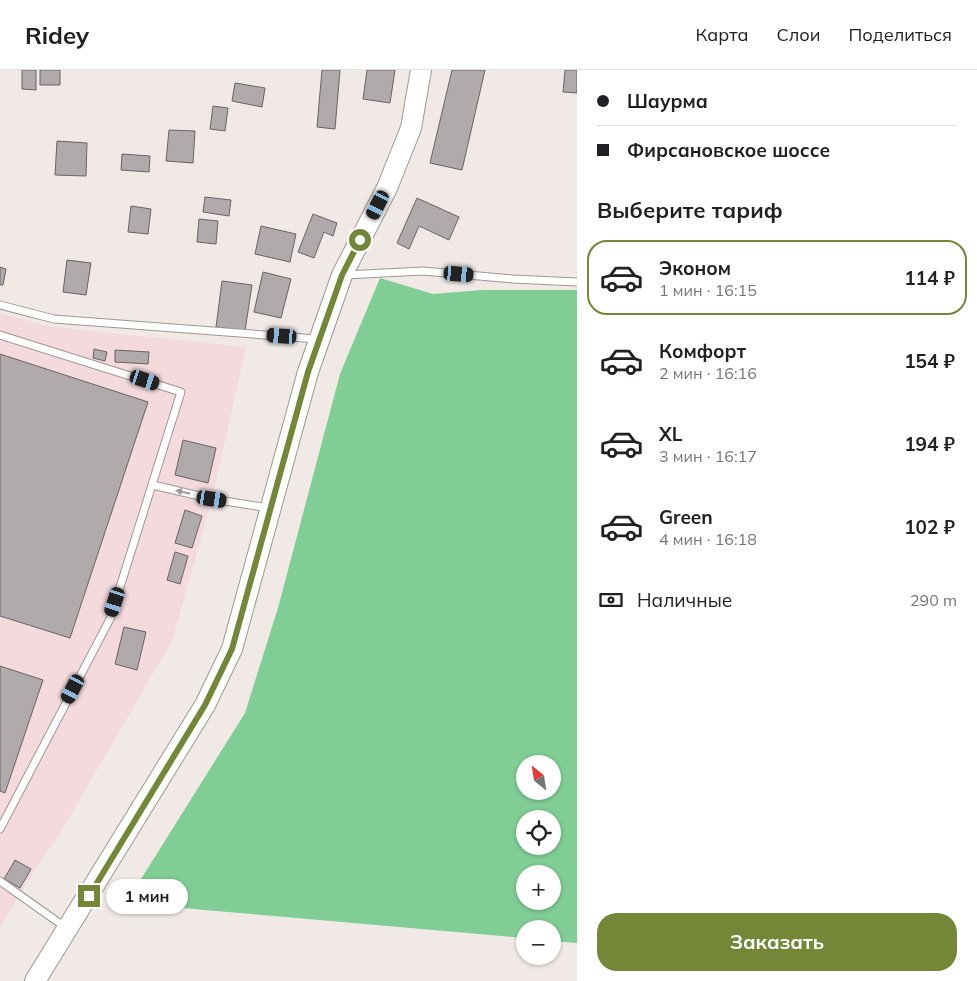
<!DOCTYPE html>
<html lang="ru">
<meta charset="utf-8">
<style>
body{margin:0;font-family:Mulish,sans-serif;background:#f2f2f2;color:#202124;height:100vh;display:flex;flex-direction:column;font-size:19px;white-space:nowrap}
*{box-sizing:border-box;margin:0}
p{font-size:16px;color:#757577}
.icon{flex:none;width:28px;height:28px;fill:none;stroke:currentColor;stroke-width:2;stroke-linecap:round;stroke-linejoin:round}
.map{position:relative;flex:1;overflow:hidden}
.details{display:flex;flex-direction:column;background:#fff;width:400px}
.details>*{flex:none}
.hud{display:grid;align-content:center;height:110px;padding:0 20px;background:#fff}
.needle{width:32px;rotate:330deg}
.buttons{position:absolute;left:516px;top:685px;display:grid;gap:10px}
.buttons a{display:grid;place-items:center;width:45px;height:45px;border-radius:50%;background:#fff;box-shadow:0 1px 4px #0004;font-size:25px}
.end{position:absolute;width:22px;height:22px;margin:-11px;border:6px solid #748738;background:#fff;box-shadow:0 0 0 2px #fff}
.from{border-radius:50%}
.bubble{position:absolute;height:35px;border-radius:18px;background:#fff;box-shadow:0 1px 4px #0004;font-size:16px;font-weight:700;line-height:35px;text-align:center}
.car{position:absolute;width:15px;height:30px;margin:-15px -8px;border-radius:6px;box-shadow:0 0 4px 1px #0007;background:linear-gradient(#222 24%,#8ab4d8 0 40%,#222 0 76%,#8ab4d8 0 86%,#222 0)}
.hud b{display:flex;align-items:center;gap:18px;height:48px;font-size:19px}
.hud b+b{border-top:1px solid #e0e0e0}
.hud i{width:12px;height:12px;background:#202124}
ul{padding:0;list-style:none}
li{display:flex;align-items:center;gap:15px;height:75px;margin:0 10px 8px;padding:0 10px;border:2px solid transparent;border-radius:20px}
li div{flex:1}
li b{display:block;font-size:19px}
li em{font-style:normal;font-weight:700}
li.on{border-color:#748738}
li>.icon{width:45px;height:45px;stroke-width:1.5}
h2{padding:0 20px;font-size:22px;line-height:60px}
.pay{display:flex;align-items:center;gap:12px;height:55px;padding:0 20px;font-size:19px}
.pay p{margin-inline-start:auto}
.button{display:flex;gap:10px;margin-top:auto;padding:10px 20px}
.button a{flex:1;height:58px;border-radius:20px;background:#748738;color:#fff;font-size:20px;font-weight:700;line-height:58px;text-align:center}
header{display:flex;align-items:center;gap:30px;box-sizing:border-box;height:70px;padding:0 25px;background:#fff;border-bottom:1px solid #e0e0e0}
header strong{font-size:24px}
nav{display:flex;gap:28px;margin-inline-start:auto;font-size:18px}
main{display:flex;flex:1;min-height:0}
.map>svg:first-child{display:block}
.industrial{fill:#f4d9dd}
.green{fill:#80cd95;fill-rule:evenodd}
.building{fill:#b1aaac;stroke:#696365}
.lines{fill:none;stroke-linecap:round;stroke-linejoin:round}
.lane-casing{stroke:#9e9794;stroke-width:9}
.secondary-casing{stroke:#9e9794;stroke-width:22}
.lane{stroke:#fff;stroke-width:7}
.secondary{stroke:#fff;stroke-width:20}
.oneway{fill:#9b9a99}
.route{stroke:#748738;stroke-width:6}
</style>
<header>
<strong>Ridey</strong>
<nav><a>Карта</a><a>Слои</a><a>Поделиться</a></nav>
</header>
<main>
<div class="map">
<svg width="577" height="911" viewBox="0 0 577 911">
<rect width="100%" height="100%" fill="#f0e9e5"/>
<path class="industrial" d="M0,243l47,13 199,21 -34,152 -40,142 -113,194 -20,28 -39,64z"/>
<path class="green" d="M380,208l53,16 49,-4h95v653l-24,-2 -1,-12h-27v9l-399,-35 119,-190 33,-105 62,-234zM525,694h27v27h-27zM525,749h27v27h-27zM525,804h27v27h-27z"/>
<path class="building" d="M22,0h14v20l-14,-1z
M40,0h20v15h-20z
M322,0h18l-5,59 -18,-2z
M367,0h28l-5,33 -27,-4z
M452,0h33l-23,100 -32,-7z
M565,0h12v23l-14,-1z
M235,13l30,5 -3,19 -30,-6z
M213,36l15,2 -3,23 -15,-2z
M169,60l26,1 -2,32 -27,-2z
M57,71l30,2 -1,33 -31,-1z
M122,84l28,2 -1,16 -28,-2z
M205,127l26,3 -2,16 -26,-4z
M417,128l42,19 -10,23 -30,-14 -10,23 -12,-6z
M131,136l20,3 -3,25 -20,-2z
M313,144l24,9 -4,13 -9,-4 -10,26 -16,-6z
M199,149l19,2 -2,23 -19,-2z
M261,156l35,8 -6,28 -35,-8z
M67,190l24,3 -5,32 -23,-3z
M0,197l6,2 -3,16h-3z
M263,202l28,7 -10,39 -27,-6z
M222,211l30,4 -7,46 -29,-4z
M94,279l13,3 -2,9 -12,-3z
M115,280l34,2 -1,12 -33,-2z
M0,284l148,48 -78,236 -70,-22z
M183,370l33,8 -8,35 -33,-8z
M185,440l17,6 -10,32 -17,-5z
M175,482l13,4 -8,28 -13,-4z
M124,557l22,5 -9,38 -22,-6z
M0,596l43,14 -38,113 -5,-2z
M15,790l16,9 -11,19 -16,-9z"/>
<g class="lines">
<g class="lane-casing">
<path id="lane" d="M345,205l78,-4 90,8 64,3
M0,235l54,14 263,20
M0,265l181,57 -71,227 -110,210
M153,415l59,14 57,9
M0,811l65,46"/>
</g>
<g class="secondary-casing">
<path id="secondary" d="M35,911l170,-276 27,-56 76,-277 34,-97 45,-87 24,-60 10,-58"/>
</g>
<use href="#lane" class="lane"/>
<use href="#secondary" class="secondary"/>
</g>
<defs><path id="oneway-solid" d="M-6-.8H1V-3.2L6.5 0L1 3.2V.8H-6Z" transform="scale(1.25)"/></defs>
<use class="oneway" href="#oneway-solid" transform="translate(183 422) rotate(-167)"/>
<g class="lines">
<path class="route" d="M89,826l116,-191 27,-56 76,-277 34,-97 18,-35"/>
</g>
</svg>
<div class="buttons">
<a><svg class="needle" viewBox="-14 -14 28 28"><path d="M0-13l5 13h-10z" fill="#e53935"/><path d="M0 13l5-13h-10z" fill="#757577"/></svg></a>
<a><svg class="icon" aria-label="locate" viewBox="0 0 24 24"><circle cx="12" cy="12" r="6"/><path d="M12 2v4M12 18v4M2 12h4M18 12h4"/></svg></a>
<a>+</a>
<a>−</a>
</div>
<i class="end from" style="left:360px;top:170px"></i>
<i class="end" style="left:89px;top:826px"></i>
<div class="bubble" style="left:106px;top:809px;width:82px">1 мин</div>
<i class="car" style="left:378px;top:135px;rotate:207deg"></i>
<i class="car" style="left:459px;top:204px;rotate:95deg"></i>
<i class="car" style="left:282px;top:266px;rotate:274deg"></i>
<i class="car" style="left:145px;top:310px;rotate:108deg"></i>
<i class="car" style="left:212px;top:429px;rotate:99deg"></i>
<i class="car" style="left:115px;top:532px;rotate:198deg"></i>
<i class="car" style="left:73px;top:619px;rotate:208deg"></i>
</div>
<section class="details">
<div class="hud">
<b><i class="from"></i>Шаурма</b>
<b><i></i>Фирсановское шоссе</b>
</div>
<h2>Выберите тариф</h2>
<ul>
<li class="on"><svg class="icon" aria-label="car" viewBox="0 0 24 24"><path d="M5 17H2v-5l4-1 3-4h7l3 4 3 1v5h-3M9 17h6M6 11h13"/><circle cx="7" cy="17" r="2"/><circle cx="17" cy="17" r="2"/></svg><div><b>Эконом</b><p>1 мин · 16:15</p></div><em>114 ₽</em></li>
<li><svg class="icon" aria-label="car" viewBox="0 0 24 24"><path d="M5 17H2v-5l4-1 3-4h7l3 4 3 1v5h-3M9 17h6M6 11h13"/><circle cx="7" cy="17" r="2"/><circle cx="17" cy="17" r="2"/></svg><div><b>Комфорт</b><p>2 мин · 16:16</p></div><em>154 ₽</em></li>
<li><svg class="icon" aria-label="car" viewBox="0 0 24 24"><path d="M5 17H2v-5l4-1 3-4h7l3 4 3 1v5h-3M9 17h6M6 11h13"/><circle cx="7" cy="17" r="2"/><circle cx="17" cy="17" r="2"/></svg><div><b>XL</b><p>3 мин · 16:17</p></div><em>194 ₽</em></li>
<li><svg class="icon" aria-label="car" viewBox="0 0 24 24"><path d="M5 17H2v-5l4-1 3-4h7l3 4 3 1v5h-3M9 17h6M6 11h13"/><circle cx="7" cy="17" r="2"/><circle cx="17" cy="17" r="2"/></svg><div><b>Green</b><p>4 мин · 16:18</p></div><em>102 ₽</em></li>
</ul>
<div class="pay"><svg class="icon" aria-label="cash" viewBox="0 0 24 24"><path d="M3 7h18v10H3z"/><circle cx="12" cy="12" r="2"/></svg>Наличные<p>290 m</p></div>
<div class="button"><a>Заказать</a></div>
</section>
</main>
